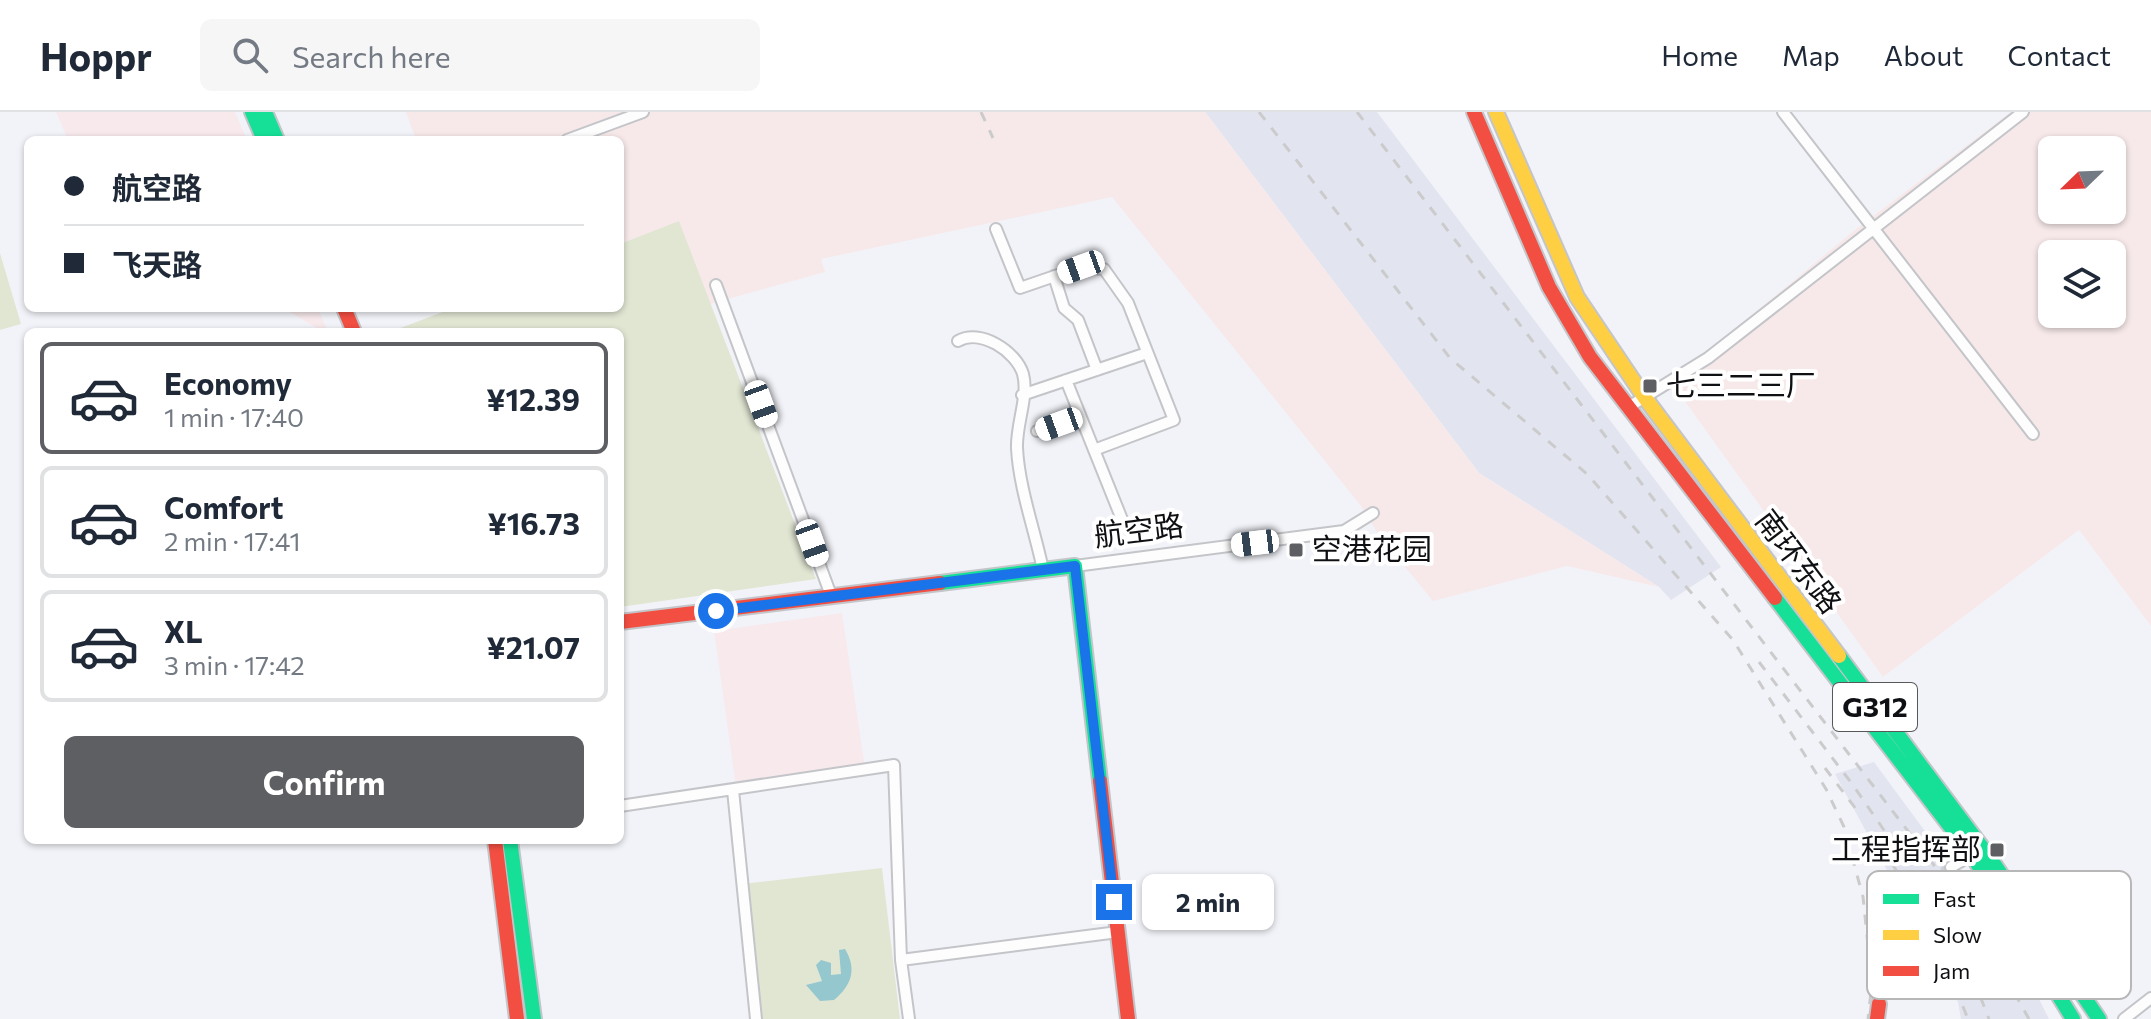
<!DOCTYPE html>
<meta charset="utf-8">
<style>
body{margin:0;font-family:Commissioner,"Noto Sans SC",sans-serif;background:#f6f6f7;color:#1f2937;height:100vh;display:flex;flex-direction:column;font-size:30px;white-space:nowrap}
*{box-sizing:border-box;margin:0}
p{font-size:26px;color:#747a83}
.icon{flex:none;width:44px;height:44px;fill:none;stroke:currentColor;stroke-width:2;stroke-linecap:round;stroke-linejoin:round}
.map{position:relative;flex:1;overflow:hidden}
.side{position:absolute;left:24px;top:216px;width:600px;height:516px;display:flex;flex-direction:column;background:#fff;border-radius:12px;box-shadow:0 2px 6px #0004}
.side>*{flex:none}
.top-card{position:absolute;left:24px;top:24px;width:600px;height:176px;border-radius:12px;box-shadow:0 2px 6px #0004;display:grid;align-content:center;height:176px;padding:0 40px;background:#fff}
.needle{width:52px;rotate:247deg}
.controls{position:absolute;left:2038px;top:24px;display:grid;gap:16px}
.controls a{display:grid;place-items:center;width:88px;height:88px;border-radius:12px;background:#fff;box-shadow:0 2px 6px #0004;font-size:40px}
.end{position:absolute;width:36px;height:36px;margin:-18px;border:10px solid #1a73e8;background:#fff;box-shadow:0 0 0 4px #fff}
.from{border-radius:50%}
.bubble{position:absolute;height:56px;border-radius:12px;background:#fff;box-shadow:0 2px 6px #0004;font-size:26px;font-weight:700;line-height:56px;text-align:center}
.car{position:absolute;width:24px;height:48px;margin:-24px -12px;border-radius:10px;box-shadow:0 0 6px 2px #0007;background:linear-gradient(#fff 24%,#345 0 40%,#fff 0 76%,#345 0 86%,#fff 0)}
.top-card b{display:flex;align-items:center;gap:28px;height:76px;font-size:30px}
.top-card b+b{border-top:2px solid #e0e1e3}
.top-card i{width:20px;height:20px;background:#1f2937}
ul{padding:14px 0 0;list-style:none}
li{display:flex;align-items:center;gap:24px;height:112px;margin:0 16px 12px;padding:0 24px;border:4px solid #e0e1e3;border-radius:12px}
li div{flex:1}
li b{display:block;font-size:30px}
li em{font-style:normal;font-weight:700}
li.active{border-color:#5e5f63}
li>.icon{width:72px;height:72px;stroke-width:1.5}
.primary-button{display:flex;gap:16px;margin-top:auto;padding:16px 40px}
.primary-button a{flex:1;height:92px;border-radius:12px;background:#5e5f63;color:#fff;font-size:32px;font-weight:700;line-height:92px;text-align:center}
header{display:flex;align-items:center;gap:48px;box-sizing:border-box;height:112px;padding:0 40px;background:#fff;border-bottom:2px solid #e0e1e3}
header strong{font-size:38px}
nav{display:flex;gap:44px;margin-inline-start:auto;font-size:28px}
.search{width:560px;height:72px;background:#f6f6f7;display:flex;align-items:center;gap:20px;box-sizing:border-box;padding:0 28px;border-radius:12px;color:#747a83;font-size:30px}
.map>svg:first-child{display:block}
.built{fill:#e2e5f0}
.industrial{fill:#f7e9e9;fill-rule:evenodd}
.education{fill:#f7e9ec}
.green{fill:#e1e6d3}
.water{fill:#95c7ce}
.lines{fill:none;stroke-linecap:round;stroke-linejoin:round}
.street-tunnel{stroke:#d0d1d6;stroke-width:10;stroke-dasharray:10 5;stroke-linecap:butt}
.street-casing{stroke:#c4c5c9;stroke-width:14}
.fast-casing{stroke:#c4c5c9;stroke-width:18}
.slow-casing{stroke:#c4c5c9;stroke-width:18}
.jam-casing{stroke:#c4c5c9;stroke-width:18}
.street{stroke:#fdfdfe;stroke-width:10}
.fast{stroke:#16e098;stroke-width:14}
.slow{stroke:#ffcf43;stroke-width:14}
.jam{stroke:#f24e42;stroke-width:14}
.rail{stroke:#cbcbcc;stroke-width:3;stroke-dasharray:10 10;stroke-linecap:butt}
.route{stroke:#1a73e8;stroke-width:10}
.poi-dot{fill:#5e5f63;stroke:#fff;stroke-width:3}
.labels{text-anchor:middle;stroke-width:8;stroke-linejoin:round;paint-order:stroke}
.shield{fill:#fff;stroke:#57585a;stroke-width:2}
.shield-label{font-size:28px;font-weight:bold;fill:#0f1013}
.poi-label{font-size:30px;fill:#0f1013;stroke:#fff;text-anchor:start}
.street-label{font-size:30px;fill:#0f1013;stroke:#fff}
.key{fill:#fff;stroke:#b7b7b8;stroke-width:2}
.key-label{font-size:22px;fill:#0f1013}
</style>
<header>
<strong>Hoppr</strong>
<div class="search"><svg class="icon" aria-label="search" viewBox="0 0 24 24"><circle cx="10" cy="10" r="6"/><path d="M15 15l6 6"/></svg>Search here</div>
<nav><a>Home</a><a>Map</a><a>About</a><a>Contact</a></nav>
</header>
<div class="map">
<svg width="2151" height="907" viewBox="0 0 2151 907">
<rect width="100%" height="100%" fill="#f2f3f8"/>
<path class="built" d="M1205,0h172l344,455 -50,33 -12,-13 -180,-114z
M1874,650l146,198 29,59h-88l-3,-17 -123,-228z"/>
<path class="industrial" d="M406,0h799l274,361 180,114 -92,-21 -134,35 -55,-67 -17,-28 -249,-309 -291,62 4,13 -115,32 -31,-82 -59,22v-104h-204z
M2011,0h140v514l-72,-96 -196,147 -212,-295 185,-153zM2052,38h60v60h-60zM2052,142h60v60h-60z"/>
<path class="education" d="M56,0h179l12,28h-179z
M283,196h35l10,24h-5z
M842,501l23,155 -129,19 -22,-156z"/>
<path class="green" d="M679,109l137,358 -196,28v-275h-230l63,-24h167v-64z
M0,141l21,71 -21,6z
M882,756l18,151h-141l-17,-135z"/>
<path class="water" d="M845,837c12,20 7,36 -11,51l-14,1 -14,-16 16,-4 -6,-16 5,-5 10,3v12l10,-1 -2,-24z"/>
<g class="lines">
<path class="street-tunnel" d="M1906,786l45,-31"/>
<g class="street-casing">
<path id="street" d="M1783,0l250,322
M567,28l76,-28
M996,117l24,59 61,-21 23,2 24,34 46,117 -80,30
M1054,164l10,32 14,12 19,50
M716,173l116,313
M958,229c22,-13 58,10 65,33 6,22 -7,50 -6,74 2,40 18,83 26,122
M1066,268l57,142
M1022,283l125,-42
M1627,296l81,-50 315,-246
M1037,319l43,-15
M1075,454l269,-35 29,-18
M733,678l23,229
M620,694l274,-41 7,195
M1951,755l21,-12
M1879,892l2,-77 25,-29
M909,907l-8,-59 217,-28
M2124,907l27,-21"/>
</g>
<g class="fast-casing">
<path id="fast" d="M252,0l12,28
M265,0l12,28
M940,471l135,-17 25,215
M1775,486l197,257 101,164
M1839,544l151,202 109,161
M510,728l24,179"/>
</g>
<g class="slow-casing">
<path id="slow" d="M1496,0l81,185 68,101 194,258"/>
</g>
<g class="jam-casing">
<path id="jam" d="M1474,0l75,175 41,70 185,241
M344,196l10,24
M620,510l320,-39
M1100,669l28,238
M495,728l22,179
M1877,907l2,-15"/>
</g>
<use href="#street" class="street"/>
<use href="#fast" class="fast"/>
<use href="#slow" class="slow"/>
<use href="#jam" class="jam"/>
<path class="rail" d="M981,0l12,26
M1259,0l191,246 137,116 146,166 93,149 18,38 19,70 9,86 -4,36
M1357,0l583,761 42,62 47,84
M1759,550l94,123 48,70
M1825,656l34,45
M1900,725l55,95 34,87
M1882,734l53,91 33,82"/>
</g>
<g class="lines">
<path class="route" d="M716,499l359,-45 39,336"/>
</g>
<g class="poi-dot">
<rect x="1642" y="266" width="16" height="16" rx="4"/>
<rect x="1288" y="430" width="16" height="16" rx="4"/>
<rect x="1989" y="730" width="16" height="16" rx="4"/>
</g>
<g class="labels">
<rect class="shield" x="1833" y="571" width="84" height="48" rx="6"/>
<g class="shield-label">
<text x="1875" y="605">G312</text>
</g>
<g class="poi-label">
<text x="1666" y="284">七三二三厂</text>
<text x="1312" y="448">空港花园</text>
<text x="1981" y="748" text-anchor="end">工程指挥部</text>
</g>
<g class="street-label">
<text transform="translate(1139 419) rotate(-7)" y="10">航空路</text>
<text transform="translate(1798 450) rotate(53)" y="10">南环东路</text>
</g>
</g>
<rect x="1867" y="759" width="264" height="128" rx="12" class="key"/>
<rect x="1883" y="782" width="36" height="10" fill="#16e098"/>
<rect x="1883" y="818" width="36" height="10" fill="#ffcf43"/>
<rect x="1883" y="854" width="36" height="10" fill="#f24e42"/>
<g class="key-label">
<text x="1933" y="795">Fast</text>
<text x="1933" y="831">Slow</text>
<text x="1933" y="867">Jam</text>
</g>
</svg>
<div class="controls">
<a><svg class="needle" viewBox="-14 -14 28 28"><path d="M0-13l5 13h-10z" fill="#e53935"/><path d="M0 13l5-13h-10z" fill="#747a83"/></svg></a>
<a><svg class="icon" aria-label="layers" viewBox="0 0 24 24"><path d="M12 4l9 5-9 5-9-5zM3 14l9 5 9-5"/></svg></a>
</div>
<i class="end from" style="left:716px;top:499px"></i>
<i class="end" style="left:1114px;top:790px"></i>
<div class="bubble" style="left:1142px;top:762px;width:132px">2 min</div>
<i class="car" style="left:1081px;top:155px;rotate:250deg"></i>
<i class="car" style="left:761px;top:292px;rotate:160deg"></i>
<i class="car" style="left:1059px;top:312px;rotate:250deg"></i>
<i class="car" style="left:812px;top:431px;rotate:160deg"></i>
<i class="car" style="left:1255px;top:431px;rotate:263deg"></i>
<div class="top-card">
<b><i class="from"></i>航空路</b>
<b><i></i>飞天路</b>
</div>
<section class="side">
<ul>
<li class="active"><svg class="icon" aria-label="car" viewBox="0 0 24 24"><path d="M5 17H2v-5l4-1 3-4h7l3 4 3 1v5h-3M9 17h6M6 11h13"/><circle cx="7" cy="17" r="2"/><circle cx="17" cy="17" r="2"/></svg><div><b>Economy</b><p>1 min · 17:40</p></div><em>¥12.39</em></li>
<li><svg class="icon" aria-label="car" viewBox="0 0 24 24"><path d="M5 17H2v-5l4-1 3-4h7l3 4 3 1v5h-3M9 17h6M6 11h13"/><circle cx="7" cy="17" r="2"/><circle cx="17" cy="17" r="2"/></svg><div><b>Comfort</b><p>2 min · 17:41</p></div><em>¥16.73</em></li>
<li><svg class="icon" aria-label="car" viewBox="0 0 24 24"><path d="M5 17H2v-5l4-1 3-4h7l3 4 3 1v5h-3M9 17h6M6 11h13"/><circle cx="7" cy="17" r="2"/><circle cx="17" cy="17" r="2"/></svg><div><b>XL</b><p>3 min · 17:42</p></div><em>¥21.07</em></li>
</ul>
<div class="primary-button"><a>Confirm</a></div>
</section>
</div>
